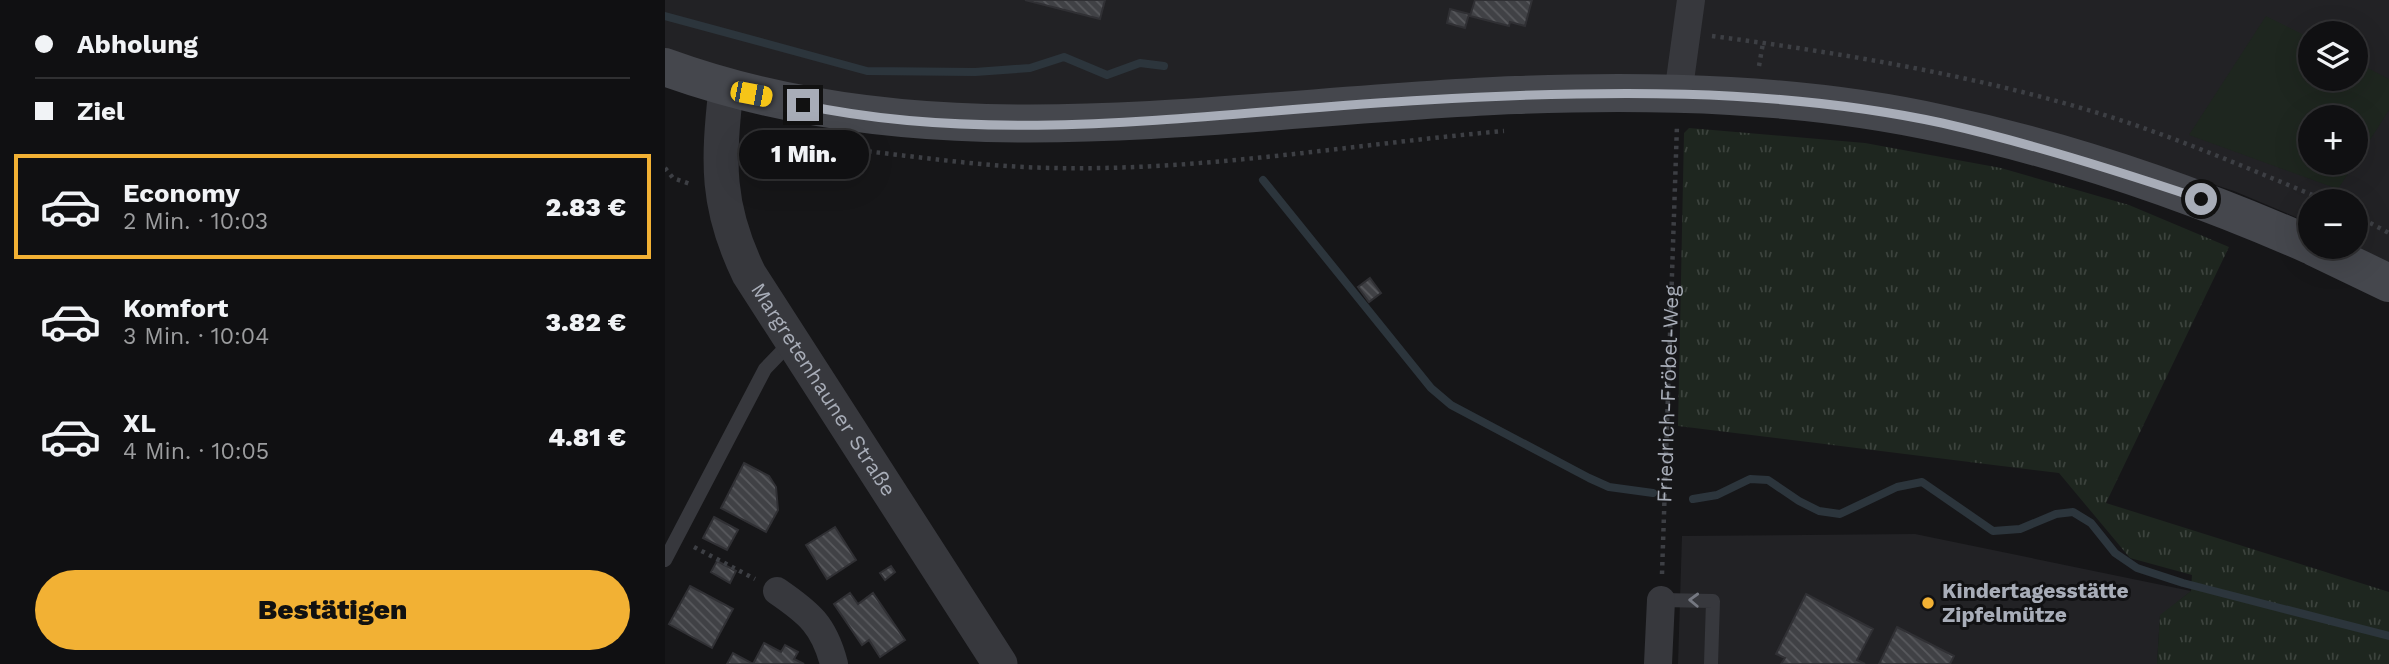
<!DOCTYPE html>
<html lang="de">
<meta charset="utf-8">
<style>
body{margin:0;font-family:"Work Sans",sans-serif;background:#19191b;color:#f1f3f6;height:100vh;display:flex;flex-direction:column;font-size:26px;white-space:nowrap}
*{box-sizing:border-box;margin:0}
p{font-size:23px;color:#9c9d9f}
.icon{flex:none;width:38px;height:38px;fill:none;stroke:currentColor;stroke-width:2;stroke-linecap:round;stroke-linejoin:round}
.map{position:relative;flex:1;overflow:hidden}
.details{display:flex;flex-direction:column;background:#101012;width:665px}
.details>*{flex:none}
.hud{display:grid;align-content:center;height:154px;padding:0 35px;background:#101012}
.fabs{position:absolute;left:1633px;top:21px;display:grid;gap:14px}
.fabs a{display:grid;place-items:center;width:70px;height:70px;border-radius:50%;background:#101012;box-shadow:0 7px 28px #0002,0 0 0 2px #303032;font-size:35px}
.end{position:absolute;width:32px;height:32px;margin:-16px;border:9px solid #a8adb8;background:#111;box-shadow:0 0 0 4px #111}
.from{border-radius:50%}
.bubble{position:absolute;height:49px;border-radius:24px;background:#101012;box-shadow:0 7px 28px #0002,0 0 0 2px #303032;font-size:23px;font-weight:800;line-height:49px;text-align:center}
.car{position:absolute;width:21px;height:42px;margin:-21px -10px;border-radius:9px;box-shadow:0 0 5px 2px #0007;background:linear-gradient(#f5c518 24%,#345 0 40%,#f5c518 0 76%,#345 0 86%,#f5c518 0)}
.hud b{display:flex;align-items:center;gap:24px;height:66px;font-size:26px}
.hud b+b{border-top:2px solid #303032}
.hud i{width:18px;height:18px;background:#f1f3f6}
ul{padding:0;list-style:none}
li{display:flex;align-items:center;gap:21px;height:105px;margin:0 14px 10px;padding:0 21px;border:4px solid transparent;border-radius:0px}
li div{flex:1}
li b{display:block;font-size:26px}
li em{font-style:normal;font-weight:800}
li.on{border-color:#f2b134}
li>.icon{width:63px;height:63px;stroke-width:1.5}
.action{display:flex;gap:14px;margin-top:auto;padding:14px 35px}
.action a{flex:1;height:80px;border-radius:42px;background:#f2b134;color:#111;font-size:28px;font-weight:800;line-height:80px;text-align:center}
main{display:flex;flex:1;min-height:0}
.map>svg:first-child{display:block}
.built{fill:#222225;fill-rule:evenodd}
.grass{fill:url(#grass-tufts)}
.pitch{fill:#1e261f}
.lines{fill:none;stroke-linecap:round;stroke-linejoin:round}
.stream{stroke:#2c353c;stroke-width:8}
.building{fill:url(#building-back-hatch);stroke:#303034;stroke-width:2}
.path{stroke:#3d3f44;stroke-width:4.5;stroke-dasharray:3.5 5;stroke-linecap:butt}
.service{stroke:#37383d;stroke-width:14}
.minor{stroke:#37383d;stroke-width:28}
.tertiary{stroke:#37383d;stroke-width:35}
.secondary{stroke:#45474d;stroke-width:38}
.oneway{stroke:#757881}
.route{stroke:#a8adb8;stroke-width:9}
.poi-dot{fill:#f2b134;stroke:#111113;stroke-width:2.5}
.labels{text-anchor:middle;stroke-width:6;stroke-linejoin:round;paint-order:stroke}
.street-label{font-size:21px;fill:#a8adb8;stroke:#111113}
.poi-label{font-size:21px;font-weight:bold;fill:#a8adb8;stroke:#111113;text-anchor:start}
</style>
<main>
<section class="details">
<div class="hud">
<b><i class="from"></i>Abholung</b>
<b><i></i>Ziel</b>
</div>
<ul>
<li class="on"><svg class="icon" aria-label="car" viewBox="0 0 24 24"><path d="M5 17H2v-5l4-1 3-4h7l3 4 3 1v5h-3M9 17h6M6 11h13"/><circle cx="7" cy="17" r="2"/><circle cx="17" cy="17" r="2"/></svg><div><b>Economy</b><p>2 Min. · 10:03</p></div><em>2.83 €</em></li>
<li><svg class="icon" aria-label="car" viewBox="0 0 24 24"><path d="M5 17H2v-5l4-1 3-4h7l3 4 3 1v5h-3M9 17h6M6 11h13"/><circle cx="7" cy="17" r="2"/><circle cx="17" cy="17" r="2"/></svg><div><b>Komfort</b><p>3 Min. · 10:04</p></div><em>3.82 €</em></li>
<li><svg class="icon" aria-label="car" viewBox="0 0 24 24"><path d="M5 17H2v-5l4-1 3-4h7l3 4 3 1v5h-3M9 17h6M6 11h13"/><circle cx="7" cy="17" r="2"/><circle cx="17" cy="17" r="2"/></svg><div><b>XL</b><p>4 Min. · 10:05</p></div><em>4.81 €</em></li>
</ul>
<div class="action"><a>Bestätigen</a></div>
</section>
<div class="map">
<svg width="1724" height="664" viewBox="0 0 1724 664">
<defs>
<pattern id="grass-tufts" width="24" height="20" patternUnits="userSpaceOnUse" patternTransform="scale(1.75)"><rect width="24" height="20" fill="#1e261f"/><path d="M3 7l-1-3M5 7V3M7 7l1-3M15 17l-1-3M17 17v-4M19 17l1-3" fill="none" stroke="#3c433d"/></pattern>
<pattern id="building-back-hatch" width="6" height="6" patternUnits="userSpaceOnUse" patternTransform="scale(1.75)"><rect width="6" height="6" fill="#404145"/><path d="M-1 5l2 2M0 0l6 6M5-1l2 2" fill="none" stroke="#595a5e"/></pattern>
</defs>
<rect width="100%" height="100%" fill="#161618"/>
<path class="built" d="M0,0h1724v264l-33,-18 -1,-45h-45v22l-76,-32 -144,-46 -164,-41 -821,6 -281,-11 -159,-47zM1645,33h45v46h-45zM1645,117h45v46h-45z
M1250,534l276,57 -31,25 -3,48h-479l4,-128z"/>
<path class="grass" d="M1024,128l176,15 136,25 128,37 100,42 -123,256 283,89v72h-232l3,-49 31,-24 1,-16 -62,-17 -71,-85 -381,-47 6,-293z"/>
<path class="pitch" d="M1601,16l44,22v41h45l1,-17 33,17v31l-33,52 -1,-45h-45v46h45l-17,26 -149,-54z"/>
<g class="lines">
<path class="stream" d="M0,16l202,55 108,1 55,-4 34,-11 43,18 33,-12 24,3
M598,180l168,208 20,17 138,73 20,9 44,6
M1028,499l24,-4 33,-16 18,1 31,21 20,10 21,3 57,-27 25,-5 71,49 27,-2 36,-15 17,-2 18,11 24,30 22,15 46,15 206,53"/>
</g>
<path class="building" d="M360,0h80l-5,19z
M810,0h57l-7,26 -15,-4 -1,4 -39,-10z
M785,9l19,5 -4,14 -18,-5z
M705,278l11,15 -12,9 -11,-15z
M79,463l25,13 7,11 2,23 -12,22 -45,-24z
M49,517l24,13 -11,20 -24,-12z
M170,527l21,33 -29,19 -21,-34z
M52,561l19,10 -6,12 -19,-11z
M226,566l4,6 -10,8 -5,-7z
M25,586l43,23 -21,39 -43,-24z
M185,593l8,11 15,-11 32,47 -25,17 -11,-17 -7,5 -28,-41z
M1141,594l67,35 -16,31 8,4h-84l4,-6 -9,-4z
M1232,627l57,29 -4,8h-71z
M99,643l17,9 4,-7 13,7 -4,7 10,5h-77l6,-11 20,11z"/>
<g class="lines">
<g class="path">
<path d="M1047,36c130,17 261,39 386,77 78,24 154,57 229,88"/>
<path d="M1094,66l4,-23"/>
<path d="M87,160l26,-11 23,-4c85,6 168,22 254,23 150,3 300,-24 449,-37"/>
<path d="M0,168l8,10 20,7"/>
<path d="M1690,215l34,18"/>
<path d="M29,547l61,32"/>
<path id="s1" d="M997,574l15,-449"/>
</g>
<path class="service" d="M0,560l100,-191 26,-27
M996,600l52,1 -2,63"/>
<path class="minor" d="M1013,95l13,-95
M112,591c32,22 47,34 57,73
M993,664l3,-64"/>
<path class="tertiary" id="s2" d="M61,89c-8,73 -10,117 23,185l251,390"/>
<path class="secondary" d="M0,67c274,100 568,39 851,28 141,-5 288,-2 427,29 127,27 248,69 367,121
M1649,247l75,36"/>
</g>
<defs><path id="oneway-chevron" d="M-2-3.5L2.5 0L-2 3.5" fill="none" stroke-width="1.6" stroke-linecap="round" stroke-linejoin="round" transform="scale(1.75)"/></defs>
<use class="oneway" href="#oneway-chevron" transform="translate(1029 600) rotate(-178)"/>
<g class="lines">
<path class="route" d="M138,105c204,43 417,6 623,-5 171,-10 348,-13 516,23 88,20 173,47 259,76"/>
</g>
<circle class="poi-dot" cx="1263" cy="603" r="7"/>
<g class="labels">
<g class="street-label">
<text dy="7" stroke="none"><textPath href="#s2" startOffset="327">Margretenhauner Straße</textPath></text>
<text dy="7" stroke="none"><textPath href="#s1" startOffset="180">Friedrich-Fröbel-Weg</textPath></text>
</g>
<g class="poi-label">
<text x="1277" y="598">Kindertagesstätte<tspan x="1277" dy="24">Zipfelmütze</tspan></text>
</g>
</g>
</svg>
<div class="fabs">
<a><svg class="icon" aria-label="layers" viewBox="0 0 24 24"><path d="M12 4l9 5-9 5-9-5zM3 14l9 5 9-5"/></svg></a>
<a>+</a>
<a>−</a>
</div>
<i class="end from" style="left:1536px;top:199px"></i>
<i class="end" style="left:138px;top:105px"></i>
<div class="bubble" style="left:74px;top:130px;width:130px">1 Min.</div>
<i class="car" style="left:86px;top:94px;rotate:101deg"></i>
</div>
</main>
